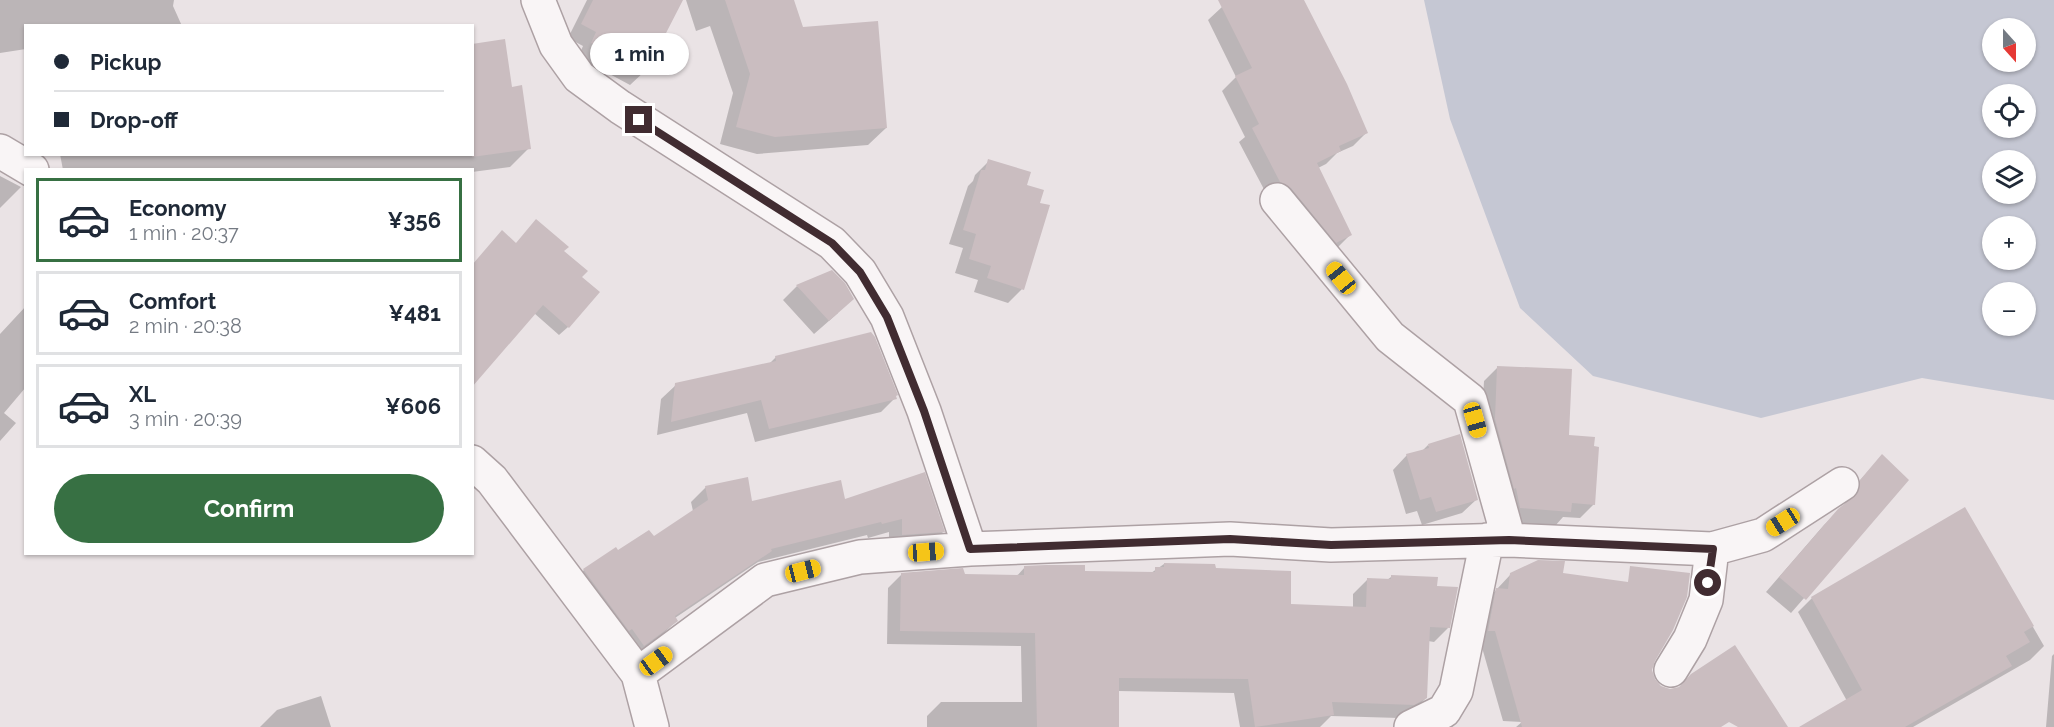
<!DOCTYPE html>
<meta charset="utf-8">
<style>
body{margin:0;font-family:Raleway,sans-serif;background:#f2f2f3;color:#1f2937;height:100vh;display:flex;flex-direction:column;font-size:22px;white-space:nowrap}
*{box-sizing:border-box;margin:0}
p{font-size:20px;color:#747a83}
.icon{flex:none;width:33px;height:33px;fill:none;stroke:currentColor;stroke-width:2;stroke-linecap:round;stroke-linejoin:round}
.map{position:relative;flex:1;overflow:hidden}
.details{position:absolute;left:24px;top:168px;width:450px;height:387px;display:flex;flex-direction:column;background:#fff;border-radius:0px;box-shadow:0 2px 4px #0004}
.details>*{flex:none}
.hud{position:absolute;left:24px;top:24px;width:450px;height:132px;border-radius:0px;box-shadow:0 2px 4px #0004;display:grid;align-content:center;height:132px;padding:0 30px;background:#fff}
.needle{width:39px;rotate:159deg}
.buttons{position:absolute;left:1982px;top:18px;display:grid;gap:12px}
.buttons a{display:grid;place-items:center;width:54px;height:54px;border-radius:50%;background:#fff;box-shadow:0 2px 4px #0004;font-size:30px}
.end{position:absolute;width:27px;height:27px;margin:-14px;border:8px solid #412c31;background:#fff;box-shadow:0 0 0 3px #fff}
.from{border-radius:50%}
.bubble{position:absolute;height:42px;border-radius:21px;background:#fff;box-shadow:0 2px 4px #0004;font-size:20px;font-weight:700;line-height:42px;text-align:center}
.car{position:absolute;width:18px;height:36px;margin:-18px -9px;border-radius:8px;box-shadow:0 0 4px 2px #0007;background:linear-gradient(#f5c518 24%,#345 0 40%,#f5c518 0 76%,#345 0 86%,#f5c518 0)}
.hud b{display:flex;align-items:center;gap:21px;height:57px;font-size:22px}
.hud b+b{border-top:2px solid #e0e1e3}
.hud i{width:15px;height:15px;background:#1f2937}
ul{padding:10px 0 0;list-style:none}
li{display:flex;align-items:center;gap:18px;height:84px;margin:0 12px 9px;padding:0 18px;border:3px solid #e0e1e3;border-radius:0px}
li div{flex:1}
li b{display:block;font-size:22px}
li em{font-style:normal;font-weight:700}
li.on{border-color:#377043}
li>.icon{width:54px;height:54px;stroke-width:1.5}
.action{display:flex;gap:12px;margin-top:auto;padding:12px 30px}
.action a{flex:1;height:69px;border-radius:36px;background:#377043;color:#fff;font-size:24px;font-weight:700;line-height:69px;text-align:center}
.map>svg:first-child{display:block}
.green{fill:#c5c7d3;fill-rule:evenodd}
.shadow{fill:#0003}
.building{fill:#cabdc0}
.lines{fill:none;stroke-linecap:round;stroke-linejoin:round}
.minor-casing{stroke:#ada1a4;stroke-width:36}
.minor{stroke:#f9f5f6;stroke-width:33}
.route{stroke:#412c31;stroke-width:8}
</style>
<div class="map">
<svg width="2054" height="727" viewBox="0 0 2054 727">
<rect width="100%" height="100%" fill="#eae3e5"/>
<path class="green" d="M1424,0h630v400l-132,-22 -161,40 -168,-42 -73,-68 -70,-189zM1992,28h33v34h-33zM1992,94h33v34h-33zM1992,160h33v34h-33zM1992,226h33v34h-33zM1992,292h33v34h-33z"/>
<path class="shadow" d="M0,0h174l-1,6 9,20h-156v23l-26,4z
M587,0h94l-36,71 -15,14 -52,-28 5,-11 -15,-8z
M686,0h107l9,28 84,100 -18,17 -111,9 -37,-10 13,-51 -23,-67 -14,5z
M1235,0h67l65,132 -14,14 -16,7 -11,11 -8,4 32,67 -14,14 -69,-54 -28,-53 6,-5 -23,-46 14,-14 -28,-57 14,-13z
M510,89l19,59 -19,19 -38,5v-2h-409l-3,-16h412z
M989,161l37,25 -4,103 -14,14 -34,-11 4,-12 -23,-7 8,-25 -14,-4 19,-58 5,-5 2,-6z
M0,176l21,11 -21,21z
M516,244l46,7 6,76 -9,8 -25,-22z
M797,286l41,27 -24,21 -31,-34z
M26,306v81l-22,26 12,10 -16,18v-107z
M776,357l119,41 -14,14 -126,30 -8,-29 -90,22 4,-36 15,-14 93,-21z
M1498,367l69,69 27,68 -14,14 -17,-1 -8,9 -49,-4 -25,-88 3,-53z
M1428,445l49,54 -15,14 -40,12 -5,-14 -11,3 -13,-44 14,-15 15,-4z
M1882,456l25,24 -116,133 -25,-21 58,-67 21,-20 1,-9z
M924,474l19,58 -14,14 -40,3v-17l-21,6 -1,-3 -109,27 -83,56 1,3 -14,14 -33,24 -59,-75 14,-14 32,-21 1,3 36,-14 40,-27 -2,-9 15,-15 45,16 93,-2z
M1965,510l79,136 -14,14 -117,67h-111l45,-26 -49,-89 14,-14z
M1164,564l50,6 75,35 64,3v-14l14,-14h20l4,-3 45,11 12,40 -14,14 -6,-1 -2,57 -14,14 -13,6 -68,-2 -11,11h-80l-6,-34 -117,-2 1,36h-191v-11l14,-14h81l-1,-56 -134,-2 1,-56 14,-14 114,3 9,-10 59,6h67z
M1511,574l51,1 89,94 2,10 50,48h-187l6,-5 -19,-1 -22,-77 2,-40z
M2054,654v73h-8l6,-71z
M321,696l10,31h-71l17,-17z"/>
<path class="building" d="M593,0h90l-37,72 -55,-29 5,-11 -15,-8z
M725,0h69l9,27 75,-6 9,107 -112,9 -39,-10 14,-53z
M1218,0h86l43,84 21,49 -29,13 2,5 -24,12 35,72 -16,8 -45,-55 -11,-6 -28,-54 7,-4 -24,-48 17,-8z
M505,39l7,48 10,-2 9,64 -59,8v-113z
M988,159l43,13 -4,13 17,5 -4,13 10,2 -26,85 -37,-12 4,-12 -22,-7 7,-25 -13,-4 18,-60h4z
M536,219l33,28 -5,4 24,20 -6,6 18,15 -31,36 -26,-23 -71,82v-122l30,-35 14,13z
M832,270l13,13 9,16 -25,22 -33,-36z
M871,332l4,5 23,58 -2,1 1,3 -128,30 -8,-29 -90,22 4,-39 101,-22 -1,-5z
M1497,366l75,3 -3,66 26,2 -1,9 5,1 -4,58 -23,-2 -1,9 -51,-4 -4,-20 -2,1 -19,-70z
M1460,434l18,66 -42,12 -5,-15 -11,3 -14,-46 23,-6 -1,-4z
M1882,454l27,26 -103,120 -27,-23 59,-68 20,-16 2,-13z
M925,472l20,60 -43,3v-16l-20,5 -1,-2 -110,27 1,2 -97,65 3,5 -34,25 -12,-17 -3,2 -46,-62 33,-22 2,3 31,-20 5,6 54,-36 -3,-14 43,-9 4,24 89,-21 4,19z
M1965,507l69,119 -10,6 6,10 -24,14 6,10 -107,61h-106l63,-37 -51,-93z
M1538,560l27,1 -2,12 65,9 2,-16 60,7 -3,24 -14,33 -18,31 -3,9 3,9 6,7 9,3 9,-2 12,-13 44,-29 53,82h-50l-9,-5 -8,5h-199l-27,-96h-7l8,-43 12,1 2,-16z
M1164,563l51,1 1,4 75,3v33l75,3 1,-29 24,1v-4l47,2 -1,9 21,1 -8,41 -20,-1 -3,71 -13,7 -82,-3 2,13 -79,12 -7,-48 -129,-1v49h-82l-2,-94 -135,-2 1,-58 62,-5 2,6 59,1v-9l22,-1h39v6l70,1v-5h9z"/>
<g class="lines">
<g class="minor-casing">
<path id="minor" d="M538,0l18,45 23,32 41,30 212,136 28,29 27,45 37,94 46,138
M0,151l32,19
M1277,200l113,137 80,63 39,140
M472,462l20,18 146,194 14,53
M1671,670l19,-31 16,-39 6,-51
M638,674l127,-94 95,-23 110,-8 260,-10 101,6 178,-5 203,9 51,-14 79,-51
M1411,727l33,-16 12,-20 31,-151"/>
</g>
<use href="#minor" class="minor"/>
</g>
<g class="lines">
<path class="route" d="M639,120l193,123 28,29 27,45 37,94 46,138 260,-10 101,6 178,-5 204,9 -5,34"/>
</g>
</svg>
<div class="buttons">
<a><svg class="needle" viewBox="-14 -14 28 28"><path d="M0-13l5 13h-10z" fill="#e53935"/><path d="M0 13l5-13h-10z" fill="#747a83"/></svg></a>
<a><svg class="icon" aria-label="locate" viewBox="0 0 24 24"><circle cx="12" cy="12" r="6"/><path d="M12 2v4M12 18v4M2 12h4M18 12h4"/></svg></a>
<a><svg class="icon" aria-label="layers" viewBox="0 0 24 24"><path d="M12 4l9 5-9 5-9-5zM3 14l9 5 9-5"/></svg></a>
<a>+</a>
<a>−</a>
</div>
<i class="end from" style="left:1708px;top:583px"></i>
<i class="end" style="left:639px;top:120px"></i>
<div class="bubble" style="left:590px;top:33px;width:99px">1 min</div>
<i class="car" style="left:1341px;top:278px;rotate:321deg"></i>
<i class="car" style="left:1475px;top:420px;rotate:164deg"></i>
<i class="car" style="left:1783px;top:522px;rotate:238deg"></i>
<i class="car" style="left:926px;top:552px;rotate:86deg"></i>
<i class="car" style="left:803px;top:571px;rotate:76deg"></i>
<i class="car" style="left:656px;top:661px;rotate:54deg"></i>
<div class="hud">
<b><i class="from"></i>Pickup</b>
<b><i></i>Drop-off</b>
</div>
<section class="details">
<ul>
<li class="on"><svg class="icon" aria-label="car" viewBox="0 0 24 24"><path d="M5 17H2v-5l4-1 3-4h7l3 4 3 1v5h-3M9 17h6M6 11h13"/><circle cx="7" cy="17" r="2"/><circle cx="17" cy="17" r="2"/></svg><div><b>Economy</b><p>1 min · 20:37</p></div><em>¥356</em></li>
<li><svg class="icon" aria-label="car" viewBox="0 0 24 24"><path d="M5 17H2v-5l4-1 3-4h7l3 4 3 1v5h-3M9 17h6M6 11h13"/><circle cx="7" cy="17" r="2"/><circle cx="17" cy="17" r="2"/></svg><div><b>Comfort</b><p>2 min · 20:38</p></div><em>¥481</em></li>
<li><svg class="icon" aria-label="car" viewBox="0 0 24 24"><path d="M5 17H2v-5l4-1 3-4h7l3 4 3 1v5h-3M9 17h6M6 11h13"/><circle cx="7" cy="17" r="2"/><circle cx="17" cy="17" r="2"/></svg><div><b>XL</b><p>3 min · 20:39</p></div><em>¥606</em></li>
</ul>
<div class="action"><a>Confirm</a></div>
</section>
</div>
